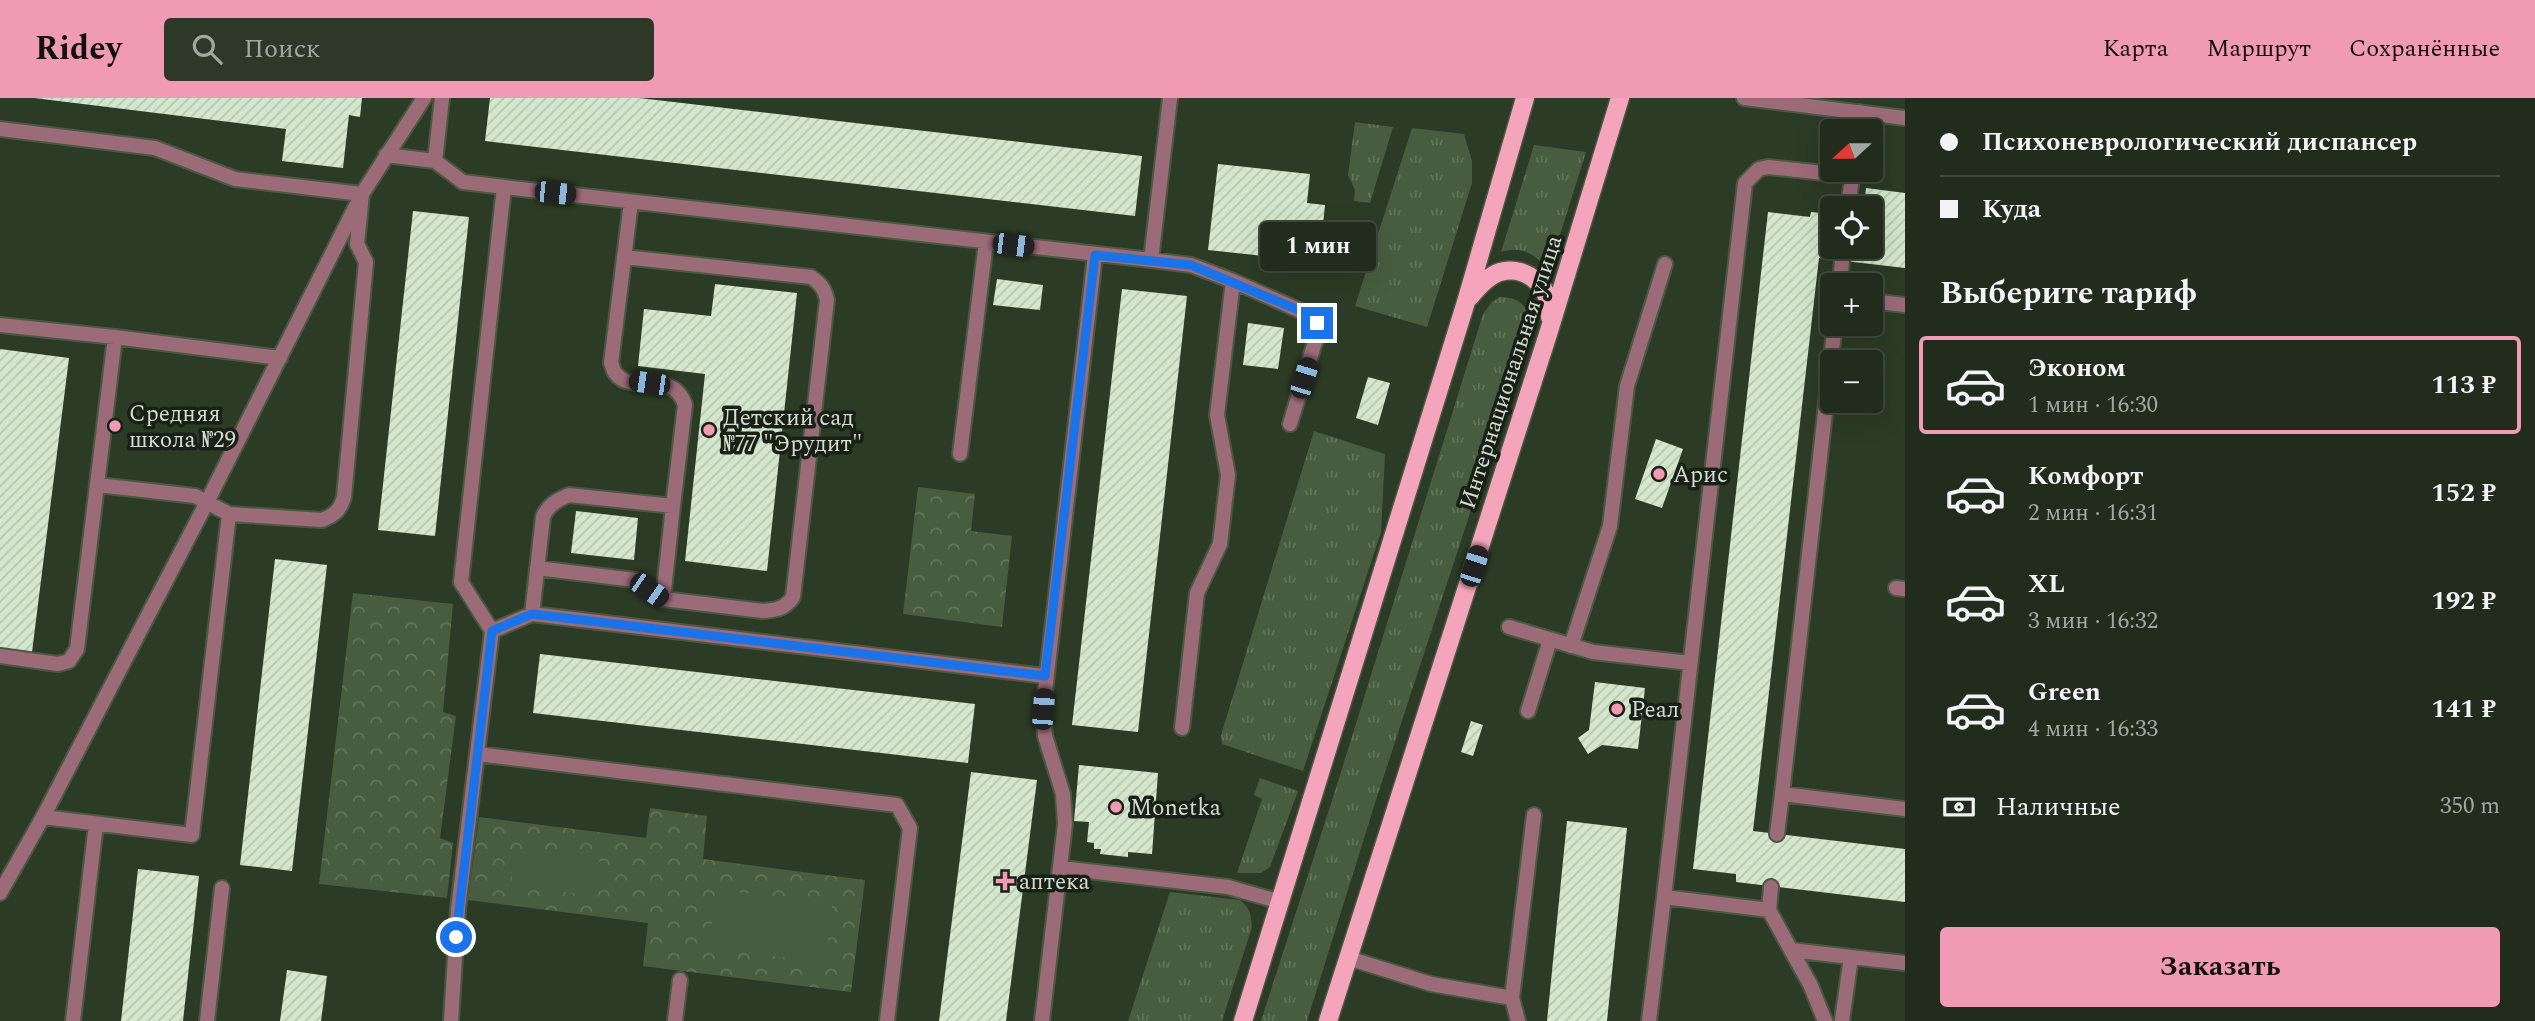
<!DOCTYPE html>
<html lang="ru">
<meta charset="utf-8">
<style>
body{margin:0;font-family:Spectral,serif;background:#2d3829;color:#f1f3f6;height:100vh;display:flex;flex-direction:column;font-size:26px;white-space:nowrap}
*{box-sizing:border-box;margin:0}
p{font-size:23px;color:#a2a7a3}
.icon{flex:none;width:38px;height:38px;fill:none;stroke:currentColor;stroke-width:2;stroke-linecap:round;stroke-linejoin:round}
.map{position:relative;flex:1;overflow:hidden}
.details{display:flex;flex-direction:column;background:#212c1c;width:630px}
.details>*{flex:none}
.top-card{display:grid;align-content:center;height:154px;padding:0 35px;background:#212c1c}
.needle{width:46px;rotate:249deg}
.tools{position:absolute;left:1820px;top:21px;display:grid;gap:14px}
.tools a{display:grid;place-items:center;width:63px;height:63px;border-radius:7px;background:#212c1c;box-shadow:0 7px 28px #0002,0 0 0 2px #3e483b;font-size:35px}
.end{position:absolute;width:32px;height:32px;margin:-16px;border:9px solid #1a73e8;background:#fff;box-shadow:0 0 0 4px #fff}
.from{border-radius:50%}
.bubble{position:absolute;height:49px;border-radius:7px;background:#212c1c;box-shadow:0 7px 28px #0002,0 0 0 2px #3e483b;font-size:23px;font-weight:700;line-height:49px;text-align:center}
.car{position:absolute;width:21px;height:42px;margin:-21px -10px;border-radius:9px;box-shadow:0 0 5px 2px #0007;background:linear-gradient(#222 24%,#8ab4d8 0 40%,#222 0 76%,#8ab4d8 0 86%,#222 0)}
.top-card b{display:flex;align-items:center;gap:24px;height:66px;font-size:26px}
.top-card b+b{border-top:2px solid #3e483b}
.top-card i{width:18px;height:18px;background:#f1f3f6}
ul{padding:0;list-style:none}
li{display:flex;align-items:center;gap:21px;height:98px;margin:0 14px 10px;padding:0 21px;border:4px solid transparent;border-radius:7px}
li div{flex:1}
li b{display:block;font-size:26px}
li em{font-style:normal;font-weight:700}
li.active{border-color:#f19ab3}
li>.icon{width:63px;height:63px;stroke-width:1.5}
h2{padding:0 35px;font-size:32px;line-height:84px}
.pay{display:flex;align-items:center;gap:18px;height:77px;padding:0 35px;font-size:26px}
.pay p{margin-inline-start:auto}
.cta{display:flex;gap:14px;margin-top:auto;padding:14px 35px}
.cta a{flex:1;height:80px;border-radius:7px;background:#f19ab3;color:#111;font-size:28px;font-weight:700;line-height:80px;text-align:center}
header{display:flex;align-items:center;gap:42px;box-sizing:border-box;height:98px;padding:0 35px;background:#f19ab3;color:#111}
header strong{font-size:33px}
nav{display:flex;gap:38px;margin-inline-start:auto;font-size:24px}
.search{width:490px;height:63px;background:#2d3829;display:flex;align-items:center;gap:18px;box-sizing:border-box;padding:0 24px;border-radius:7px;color:#a2a7a3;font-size:26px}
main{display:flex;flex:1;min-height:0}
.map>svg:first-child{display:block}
.grass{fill:url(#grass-tufts)}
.park{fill:url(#park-crowns)}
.garden{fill:#485d3f}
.building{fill:url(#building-hatch)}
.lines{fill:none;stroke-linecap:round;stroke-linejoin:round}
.service-casing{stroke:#4a5844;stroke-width:18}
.tertiary-casing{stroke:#4a5844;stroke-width:18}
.primary-casing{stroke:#4a5844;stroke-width:21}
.service{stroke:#9c6b78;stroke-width:14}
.tertiary{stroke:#9c6b78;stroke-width:14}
.primary{stroke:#f5a5bb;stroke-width:18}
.route{stroke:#1a73e8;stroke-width:9}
.poi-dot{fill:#f19ab3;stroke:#192016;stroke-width:2.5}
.labels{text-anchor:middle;stroke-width:7;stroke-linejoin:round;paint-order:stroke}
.street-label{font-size:23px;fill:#d2dccf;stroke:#192016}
.poi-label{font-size:23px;fill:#d2dccf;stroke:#192016;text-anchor:start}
</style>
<header>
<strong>Ridey</strong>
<div class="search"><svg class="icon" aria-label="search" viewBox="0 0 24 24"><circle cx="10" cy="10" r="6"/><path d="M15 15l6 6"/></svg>Поиск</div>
<nav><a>Карта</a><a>Маршрут</a><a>Сохранённые</a></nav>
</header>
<main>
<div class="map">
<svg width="1905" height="923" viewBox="0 0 1905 923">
<defs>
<pattern id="grass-tufts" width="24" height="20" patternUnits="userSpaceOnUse" patternTransform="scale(1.75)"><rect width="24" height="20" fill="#485d3f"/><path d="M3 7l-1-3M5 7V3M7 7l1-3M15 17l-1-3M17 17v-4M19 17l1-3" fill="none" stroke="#62745a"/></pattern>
<pattern id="park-crowns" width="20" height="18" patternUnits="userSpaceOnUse" patternTransform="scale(1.75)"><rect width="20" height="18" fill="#485d3f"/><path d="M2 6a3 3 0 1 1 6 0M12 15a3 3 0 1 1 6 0" fill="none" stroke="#62745a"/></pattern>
<pattern id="building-hatch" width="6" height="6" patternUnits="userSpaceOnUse" patternTransform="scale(1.75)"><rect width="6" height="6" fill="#d4e7cc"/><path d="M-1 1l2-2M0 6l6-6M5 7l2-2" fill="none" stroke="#b6c6b0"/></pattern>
</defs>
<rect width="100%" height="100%" fill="#2c3b25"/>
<path class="grass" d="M1355,24l38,5 -23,76 -16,-2 1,-11 -7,-15z
M1412,30l52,6 8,27v22l-45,144 -72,-21z
M1534,47l52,7 -37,118c-15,-16 -25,-24 -48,-18z
M1500,199c18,0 29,9 32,27l-156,476 -69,221h-46l75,-233 147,-474 9,-12z
M1314,333l71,23 -4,78 -78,239 -81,-27 -1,-9z
M1260,680l38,13 -28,76 -9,6h-24l25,-74 -8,-4z
M1170,794l70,8c10,8 11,14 12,27l-30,94h-94z"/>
<path class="park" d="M918,389l57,7 -4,37 41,5 -10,91 -99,-13z
M353,495l100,11 -10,108 13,4 -16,122 13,5 -6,55 -128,-14z
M650,710l57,8 -4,43 162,21 -14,112 -208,-26 5,-43 -180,-23 11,-83 167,21z"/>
<path class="garden" d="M515,754l87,10 -4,34 -87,-10z
M716,791l116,15 -7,59 -116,-15z"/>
<path class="building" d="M34,0h328l-2,19 -11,-2 -6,53 -61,-7 4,-32z
M490,0h149l503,58 -7,60 -650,-75z
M1218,66l92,10 -3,29 18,2 -3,30 -18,-1 -3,26 -93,-10z
M1866,90l39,5v75l-86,-10 -66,573 152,18v53l-169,-20v-8l-43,-5 75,-657 42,5 1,-5 21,2v33h39v-39h-7z
M413,113l56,6 -34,319 -57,-6z
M997,181l46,6 -3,25 -47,-5z
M715,186l82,9 -30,278 -82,-10 20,-187 -67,-8 6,-57 67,7z
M1122,191l65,7 -49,436 -66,-7z
M1248,225l36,5 -6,41 -35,-4z
M0,251l69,9 -37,294 -32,-4z
M1368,279l22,6 -12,42 -22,-7z
M1656,341l27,10 -21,59 -27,-9z
M576,413l62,7 -4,42 -63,-7z
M275,461l52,6 -35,306 -52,-6z
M540,556l435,50 -7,59 -435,-50z
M1595,584l50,6 -7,61 -36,-4 -14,9 -10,-16 11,-8z
M1471,623l12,4 -10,31 -12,-4z
M1079,667l79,8 -6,81 -24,-2v5l-28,-3 1,-5h-7v-6l-7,-1 2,-20 -15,-1z
M971,674l66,8 -31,241h-67z
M1567,723l60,7 -20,193h-60z
M138,771l61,7 -16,145h-62z
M287,872l40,6 -6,45h-41z"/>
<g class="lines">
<g class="service-casing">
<path id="service" d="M442,0l-7,63 28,21 41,5 -43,395 31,49 -34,278 -7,112
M0,31l155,19 80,31 127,15 -5,50 9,18 -22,235c-4,13 -9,18 -22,23l-93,-6
M1857,33l2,-19
M386,57l49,6
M504,89l647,73 19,-162
M1848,110l5,-38
M1151,162l40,5 42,16 -16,134 11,60 -8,69 -23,49 -15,135
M1233,183l77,34 6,8 2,9 -28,92
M1840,187l2,-24
M1871,203l34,4
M1835,226l-53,470 123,15
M0,227l115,12 -38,312 -8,12 -11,3 -58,-8
M115,239l165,21
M960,356l26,-212
M537,470l98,12 28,19 100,12c13,-1 22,-2 30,-14l34,-297c-3,-12 -6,-16 -16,-23l-187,-20
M1896,490l9,1
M663,501l10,-93
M532,516l11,-97c5,-12 14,-17 26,-22l104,11 12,-101c-12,-37 -53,-10 -69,-31 -3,-3 -3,-7 -5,-11l20,-161
M1509,529l84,25 97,11
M492,533l40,-17 513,62
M1571,548l39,-120 17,-140 38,-122
M1528,613l22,-71
M477,656l420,51 13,23 -23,193
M43,719l149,18 37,-321 -34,-18 -97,-11
M1777,736l5,-40
M1061,770l167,19 53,15
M0,795l43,-76 164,-315 155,-308 62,-96
M1664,799l81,-714 14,-14 9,-2 84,9
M1769,812l2,-23
M1791,852l19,34 15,37
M1348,860l83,26 81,14
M73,923l23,-197
M207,923l15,-133
M675,923l5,-41
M1042,923l23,-197 -2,-30 -18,-58 -2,-27 52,-454
M1518,923l-6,-23 22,-183
M1649,923l15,-124 105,13 22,40 60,7
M1842,923l9,-64 54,6"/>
</g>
<g class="tertiary-casing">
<path id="tertiary" d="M1744,0l161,20"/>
</g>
<g class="primary-casing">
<path id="primary" d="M1470,199c8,-10 18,-21 30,-25 28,-8 53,18 50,45
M1243,923l223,-719 59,-204
M1328,923l221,-690 71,-233"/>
</g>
<use href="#service" class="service"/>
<use href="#tertiary" class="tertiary"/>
<use href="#primary" class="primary"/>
</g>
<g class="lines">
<path class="route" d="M456,839l36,-306 40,-17 513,62 50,-421 96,10 119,50 7,8"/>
</g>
<g class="poi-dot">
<circle cx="115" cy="328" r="7"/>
<circle cx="709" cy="332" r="7"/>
<circle cx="1659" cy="376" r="7"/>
<circle cx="1617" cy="611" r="7"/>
<circle cx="1116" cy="709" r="7"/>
<path d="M1001.5 772.5h7v7h7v7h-7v7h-7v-7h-7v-7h7z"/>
</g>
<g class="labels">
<g class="street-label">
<text transform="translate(1510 274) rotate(-72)" y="8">Интернациональная улица</text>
</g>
<g class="poi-label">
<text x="129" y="323">Средняя<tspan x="129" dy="26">школа №29</tspan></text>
<text x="723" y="327">Детский сад<tspan x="723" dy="26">№77 "Эрудит"</tspan></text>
<text x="1673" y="384">Арис</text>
<text x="1631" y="619">Реал</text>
<text x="1130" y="717">Monetka</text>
<text x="1019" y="791">аптека</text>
</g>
</g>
</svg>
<div class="tools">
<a><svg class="needle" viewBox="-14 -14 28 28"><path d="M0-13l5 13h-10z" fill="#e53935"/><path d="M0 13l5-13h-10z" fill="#a2a7a3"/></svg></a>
<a><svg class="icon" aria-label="locate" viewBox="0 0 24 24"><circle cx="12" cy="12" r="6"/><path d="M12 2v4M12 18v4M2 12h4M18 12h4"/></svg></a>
<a>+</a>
<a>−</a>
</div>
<i class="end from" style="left:456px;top:839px"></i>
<i class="end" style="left:1317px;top:225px"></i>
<div class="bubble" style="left:1260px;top:124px;width:116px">1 мин</div>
<i class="car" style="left:555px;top:95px;rotate:96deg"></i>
<i class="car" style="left:1013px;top:147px;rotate:97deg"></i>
<i class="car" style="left:1304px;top:280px;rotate:17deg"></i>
<i class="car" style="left:649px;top:285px;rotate:278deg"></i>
<i class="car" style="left:1474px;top:468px;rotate:18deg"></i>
<i class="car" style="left:649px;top:492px;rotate:125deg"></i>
<i class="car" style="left:1043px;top:611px;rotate:4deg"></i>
</div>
<section class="details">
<div class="top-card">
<b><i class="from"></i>Психоневрологический диспансер</b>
<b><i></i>Куда</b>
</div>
<h2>Выберите тариф</h2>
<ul>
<li class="active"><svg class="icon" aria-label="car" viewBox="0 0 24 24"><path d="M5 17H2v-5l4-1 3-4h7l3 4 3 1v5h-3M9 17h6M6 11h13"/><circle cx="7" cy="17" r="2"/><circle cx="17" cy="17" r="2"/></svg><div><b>Эконом</b><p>1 мин · 16:30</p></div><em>113 ₽</em></li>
<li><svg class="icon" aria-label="car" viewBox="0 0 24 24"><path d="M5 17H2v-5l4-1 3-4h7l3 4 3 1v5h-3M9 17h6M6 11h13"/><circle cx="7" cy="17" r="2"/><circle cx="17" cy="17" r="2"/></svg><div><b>Комфорт</b><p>2 мин · 16:31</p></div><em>152 ₽</em></li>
<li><svg class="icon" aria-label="car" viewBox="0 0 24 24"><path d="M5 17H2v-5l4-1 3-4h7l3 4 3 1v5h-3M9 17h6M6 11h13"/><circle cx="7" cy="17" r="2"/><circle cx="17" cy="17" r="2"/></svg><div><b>XL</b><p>3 мин · 16:32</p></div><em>192 ₽</em></li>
<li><svg class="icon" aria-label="car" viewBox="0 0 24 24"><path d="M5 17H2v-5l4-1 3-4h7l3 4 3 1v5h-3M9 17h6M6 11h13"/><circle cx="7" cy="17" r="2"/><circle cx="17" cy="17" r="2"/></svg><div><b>Green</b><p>4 мин · 16:33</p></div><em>141 ₽</em></li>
</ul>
<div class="pay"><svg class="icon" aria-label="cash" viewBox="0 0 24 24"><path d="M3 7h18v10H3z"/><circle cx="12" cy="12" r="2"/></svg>Наличные<p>350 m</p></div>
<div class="cta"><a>Заказать</a></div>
</section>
</main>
